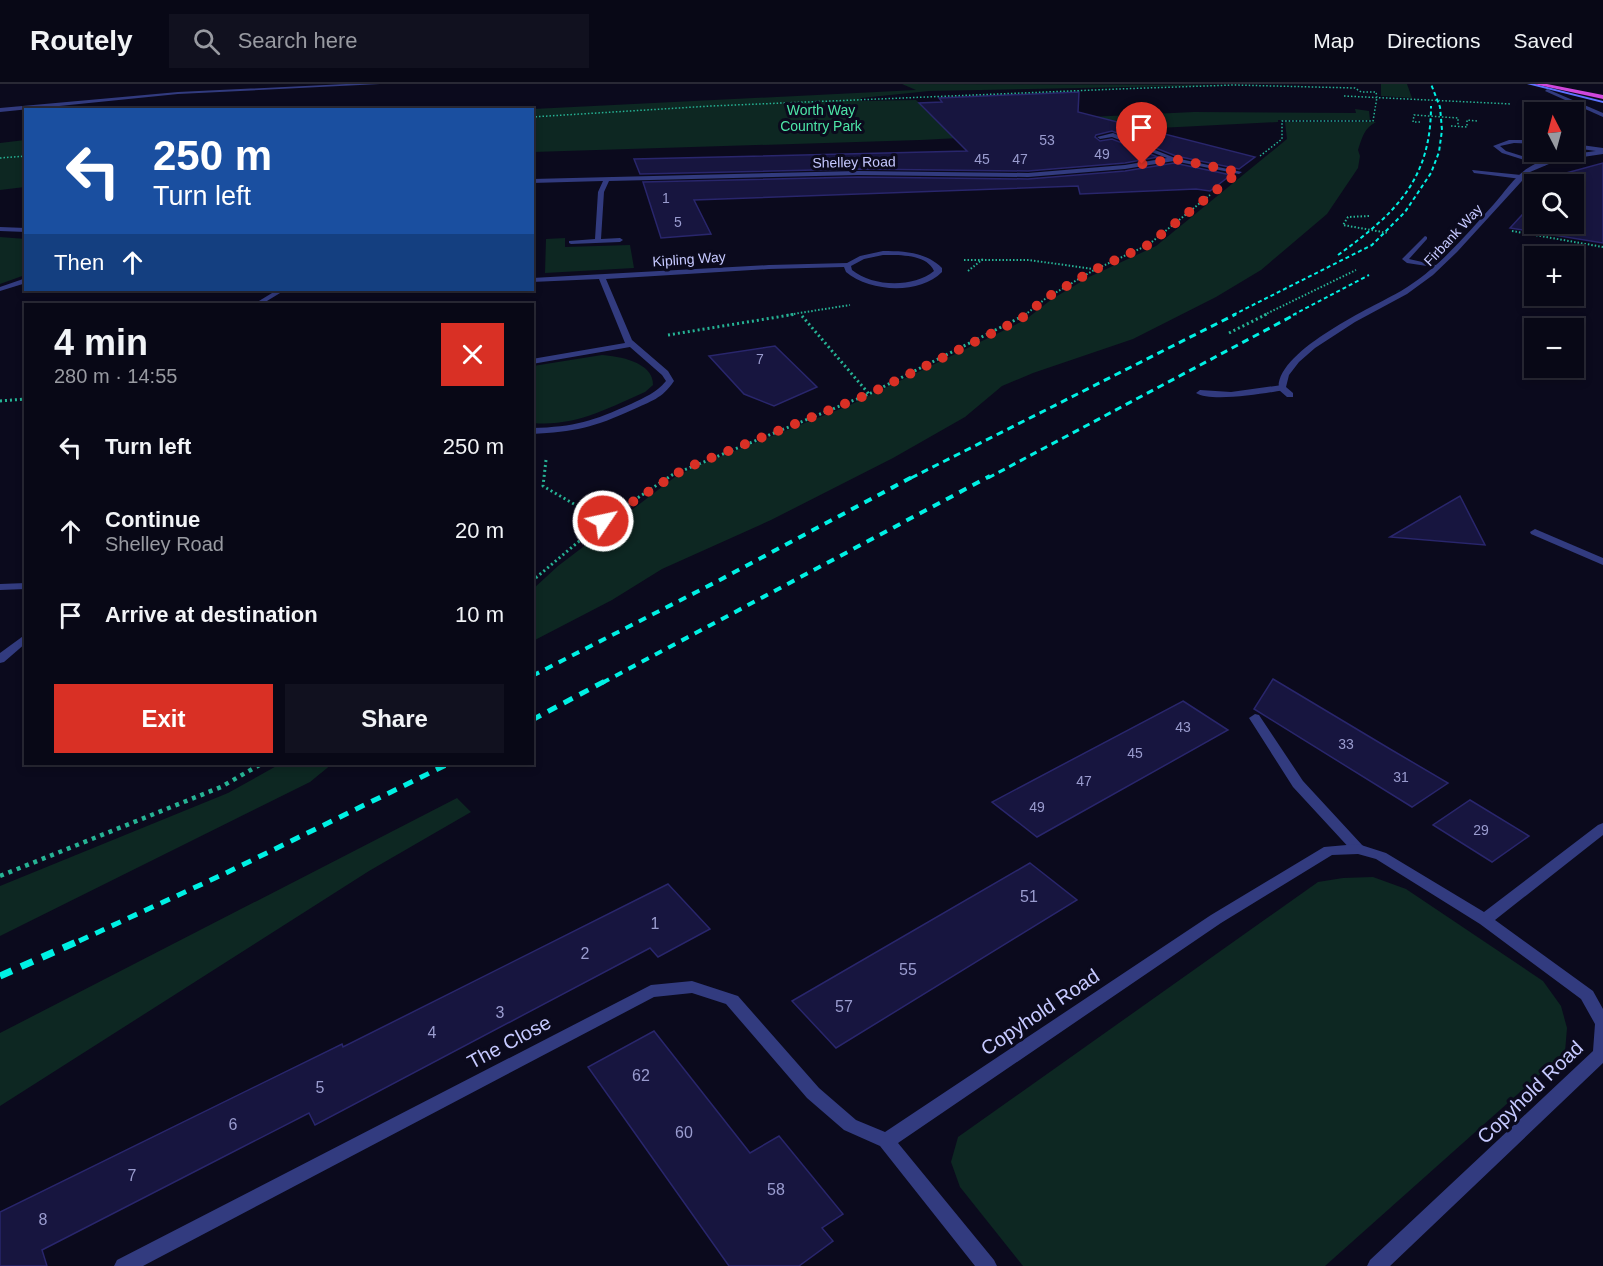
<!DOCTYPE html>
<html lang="en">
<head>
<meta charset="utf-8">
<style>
	body { margin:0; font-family:Helvetica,sans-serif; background:#11111f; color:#f1f3f6; height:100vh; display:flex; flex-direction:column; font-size:22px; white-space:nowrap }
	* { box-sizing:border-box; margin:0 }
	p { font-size:20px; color:#989aa1 }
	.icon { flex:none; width:33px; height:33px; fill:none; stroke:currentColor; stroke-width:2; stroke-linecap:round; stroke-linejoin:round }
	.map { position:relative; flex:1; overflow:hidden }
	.side { position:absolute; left:24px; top:219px; width:510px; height:462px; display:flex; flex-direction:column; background:#080816; border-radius:0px; box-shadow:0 3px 9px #0003,0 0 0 2px #292935 }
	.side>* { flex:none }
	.hud { position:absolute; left:24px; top:24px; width:510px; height:183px; border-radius:0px; box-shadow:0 3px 9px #0003,0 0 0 2px #292935; background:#1a4fa0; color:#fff; overflow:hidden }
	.needle { width:39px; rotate:354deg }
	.tools { position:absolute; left:1524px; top:18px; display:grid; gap:12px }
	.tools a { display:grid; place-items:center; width:60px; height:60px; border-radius:0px; background:#080816; box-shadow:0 3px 9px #0003,0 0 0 2px #292935; font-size:30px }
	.pin { position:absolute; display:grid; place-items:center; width:51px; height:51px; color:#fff; margin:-62px -26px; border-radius:50% 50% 50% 0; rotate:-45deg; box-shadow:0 0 6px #0007 }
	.pin .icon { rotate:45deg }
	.me { position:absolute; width:66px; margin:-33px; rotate:56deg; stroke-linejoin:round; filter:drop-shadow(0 0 4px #0008) }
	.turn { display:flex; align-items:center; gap:21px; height:126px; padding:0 30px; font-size:27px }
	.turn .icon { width:78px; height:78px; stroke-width:2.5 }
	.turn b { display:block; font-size:42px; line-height:51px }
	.then { display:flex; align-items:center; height:57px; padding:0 30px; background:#0003; gap:12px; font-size:22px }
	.round { display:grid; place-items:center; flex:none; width:63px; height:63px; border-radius:0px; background:#11111f }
	.headline { display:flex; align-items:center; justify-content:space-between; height:102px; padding:0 30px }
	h1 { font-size:36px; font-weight:700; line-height:45px }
	.primary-button { display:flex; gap:12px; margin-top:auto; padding:12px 30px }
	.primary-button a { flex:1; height:69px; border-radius:0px; background:#d93025; color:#fff; font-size:24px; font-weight:700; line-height:69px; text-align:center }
	.primary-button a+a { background:#11111f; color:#f1f3f6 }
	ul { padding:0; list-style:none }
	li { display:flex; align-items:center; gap:18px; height:84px; padding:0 30px }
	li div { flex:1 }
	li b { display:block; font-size:22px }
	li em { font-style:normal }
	header { display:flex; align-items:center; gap:36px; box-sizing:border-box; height:84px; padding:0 30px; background:#080816; border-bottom:2px solid #292935 }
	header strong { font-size:28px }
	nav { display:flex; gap:33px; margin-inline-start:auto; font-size:21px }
	.search { width:420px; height:54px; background:#11111f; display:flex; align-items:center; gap:15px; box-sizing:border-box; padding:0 21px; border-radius:0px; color:#989aa1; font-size:22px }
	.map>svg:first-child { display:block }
</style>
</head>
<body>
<header>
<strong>Routely</strong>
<div class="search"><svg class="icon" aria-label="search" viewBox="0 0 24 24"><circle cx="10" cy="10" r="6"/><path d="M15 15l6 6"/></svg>Search here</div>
<nav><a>Map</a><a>Directions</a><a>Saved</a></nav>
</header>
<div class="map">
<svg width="1603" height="1182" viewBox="0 0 1603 1182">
	<rect width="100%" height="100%" fill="#0b0a1d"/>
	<!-- green -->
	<g fill="#0d2722">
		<polygon points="902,0 1235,1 929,7 861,14 860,17 916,16 941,40 1194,28 1356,29 1355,25 1369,27 1370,36 1278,36 1278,38 920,56 533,68 532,26 513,26 916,6"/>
		<polygon points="1381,0 1407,0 1412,14 1381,12"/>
		<path d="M 1285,38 L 1376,38 C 1364,44 1362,54 1358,66 L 1360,72 L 1358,84 L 1327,130 L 1261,186 L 1216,213 L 1133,255 L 1033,289 L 1002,302 L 965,333 L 893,374 L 771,436 L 662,485 L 612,516 L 533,557 L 533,505 L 558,482 L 675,393 L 697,382 L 850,321 L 1025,236 L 1052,215 L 1089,193 L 1156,162 L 1287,55 Z"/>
		<polygon points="25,56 25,103 0,106 0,59"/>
		<polygon points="0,153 26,155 25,191 0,200"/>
		<polygon points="565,154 565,163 630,161 634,184 545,189 546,155"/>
		<path d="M 602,271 C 618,272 654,278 653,301 L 645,308 C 609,324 574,343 533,339 L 533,282 Z"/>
		<polygon points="280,680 332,680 310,698 0,852 0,802 228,709"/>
		<polygon points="457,714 471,728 369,787 0,1022 0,949"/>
		<polygon points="1373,793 1406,805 1543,897 1561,922 1567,944 1565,968 1325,1182 1023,1182 960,1103 951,1078 958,1053 1318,798 1343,794"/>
	</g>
	<!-- building -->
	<g fill="#17153f" stroke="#29266c" stroke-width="1.5">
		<polygon points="1079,8 1078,28 1255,73 1239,85 1176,72 1112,47 1096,51 1095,53 1100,57 1112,55 1158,73 1125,79 1028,87 858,85 640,90 634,75 967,67 919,19 942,18 939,14"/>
		<polygon points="1174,79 1231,91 1210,107 1196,105 1080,110 1078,102 694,116 711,150 661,154 643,98 858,93 1028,95 1125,87"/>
		<polygon points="1603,79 1603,159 1510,144 1534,118 1534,140 1574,140 1574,100 1551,100 1559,91"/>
		<polygon points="775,262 817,303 774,322 744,310 709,272"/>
		<polygon points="1460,412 1485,461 1390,453"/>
		<polygon points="1273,595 1390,665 1448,699 1412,723 1254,625"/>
		<polygon points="1183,617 1228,646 1037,753 992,718"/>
		<polygon points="1470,716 1529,752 1492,778 1433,741"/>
		<polygon points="1030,779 1077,816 836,964 792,917"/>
		<polygon points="668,800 710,845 658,873 650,864 315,1041 309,1029 42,1166 47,1182 0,1182 0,1128 342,960 343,963"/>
		<polygon points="654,947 750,1069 779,1052 843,1130 822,1144 833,1157 799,1182 729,1182 588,983"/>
	</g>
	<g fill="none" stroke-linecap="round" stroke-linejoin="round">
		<!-- path-far3 -->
		<g stroke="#26b395" stroke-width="1.5" stroke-dasharray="1.5 2" stroke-linecap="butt">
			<polyline points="1344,12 1511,20"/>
			<polyline points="532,33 711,22 1118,5 1234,1 1355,4 1361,8 1376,8 1377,13"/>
			<polyline points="1420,38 1413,38 1414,31 1458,34 1458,42"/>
			<polyline points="1451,42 1467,43 1467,36 1477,37"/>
			<polyline points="1260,72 1282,55 1282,37 1373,37 1377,13"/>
			<polyline points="0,74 26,72"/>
		</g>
		<!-- path-far2 -->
		<g stroke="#26b395" stroke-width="2" stroke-dasharray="1.5 2" stroke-linecap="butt">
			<polyline points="1369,132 1348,133 1343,141 1388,149"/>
			<polyline points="1512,147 1603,163"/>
			<polyline points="964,176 1029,176 1093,185"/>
			<polyline points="968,187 983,175"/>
			<polyline points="787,231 850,221"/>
			<polyline points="1025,231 1045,215 1094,186 1148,161 1210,111"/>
			<polyline points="1264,231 1356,186"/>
		</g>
		<!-- path-far1 -->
		<g stroke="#26b395" stroke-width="3" stroke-dasharray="2 3" stroke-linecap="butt">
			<polyline points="802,232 869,310"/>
			<polyline points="1229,249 1267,230"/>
			<polyline points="668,251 796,230"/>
			<polyline points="0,317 26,315"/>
			<polyline points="546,376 543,402 603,437"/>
			<polyline points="532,497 603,437 672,391 869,310 1027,230"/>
		</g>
		<!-- path -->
		<polyline stroke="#26b395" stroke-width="4.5" stroke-dasharray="4 5" stroke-linecap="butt" points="0,792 221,703 261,680"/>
		<!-- service -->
		<g fill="#323b7f" fill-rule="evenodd">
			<polygon points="1547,5 1603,29 1603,33 1545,7"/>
			<polygon points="1509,56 1534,56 1534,60 1514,59 1500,62 1506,67 1547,80 1544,82 1502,69 1493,62"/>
			<polygon points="1574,60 1603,64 1603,68 1574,64"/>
			<polygon points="1472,86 1521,91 1524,93 1521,95 1474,89"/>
			<polygon points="1425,152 1427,153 1427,155 1409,175 1440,182 1440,184 1407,179 1402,175"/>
			<path d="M 1282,301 L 1285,302 L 1285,306 C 1266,309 1211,319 1196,309 L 1200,306 L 1231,308 Z"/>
			<polygon points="1535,445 1603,474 1603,481 1531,450 1530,448"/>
			<polygon points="1255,630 1259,631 1303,697 1363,762 1365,765 1363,768 1353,768 1293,703 1249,634"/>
		</g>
		<!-- minor -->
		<g fill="#323b7f" fill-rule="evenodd">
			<polygon points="346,0 380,0 178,10 0,28 0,24 178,8"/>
			<polygon points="1113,49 1175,74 1242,88 1239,90 1174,77 1125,85 1028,93 858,91 609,97 604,108 601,155 620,154 623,156 620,158 571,160 569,159 569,157 595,155 598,108 603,97 532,99 532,95 858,87 1028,89 1125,81 1167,74 1112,53 1100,55 1097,53"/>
			<path d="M 1603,66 L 1603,70 L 1556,77 L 1530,88 L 1457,168 L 1433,191 L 1407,210 L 1355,238 L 1315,264 L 1299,278 L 1289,291 L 1286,303 L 1293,309 L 1293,313 L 1287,313 L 1279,306 C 1273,268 1373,223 1401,207 C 1438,185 1466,151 1494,120 C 1505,108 1514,93 1528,84 C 1550,70 1578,70 1603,66 Z"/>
			<polygon points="0,143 26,144 26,148 0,147"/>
			<path d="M 883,167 C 904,167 926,168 942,184 L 942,188 C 919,211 870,208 846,188 L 844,183 L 769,185 L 606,195 L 632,256 L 668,287 L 674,297 C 662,315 651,317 632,326 C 595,343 574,348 532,350 L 532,344 C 575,343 593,337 631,320 C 645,313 656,309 666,297 L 662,291 L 630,263 L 532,280 L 532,275 L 625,259 L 599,195 L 532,198 L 532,194 L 769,181 L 847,179 L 860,172 ZM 883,171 C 899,171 927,170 934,187 C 913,204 873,203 852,186 L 851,182 L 864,175 Z"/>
			<polygon points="26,194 26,199 0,207 0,203"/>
			<polygon points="277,206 285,206 262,220 254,220"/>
			<polygon points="26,499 26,505 0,506 0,500"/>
			<polygon points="26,550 26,559 4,578 0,579 0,569"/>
			<polygon points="1603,739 1603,751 1495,836 1593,907 1603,925 1603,979 1390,1182 1367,1182 1370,1176 1593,967 1595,940 1581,915 1480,840 1376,775 1358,770 1332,771 1221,839 898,1059 994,1176 997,1182 975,1182 880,1062 844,1046 807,1014 726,920 692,909 654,913 143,1182 114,1182 117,1176 651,901 692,897 738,912 819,1004 856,1036 885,1048 1211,831 1324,763 1358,760 1386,769 1484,828 1598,741"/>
		</g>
		<!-- secondary -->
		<polygon fill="#5d72ff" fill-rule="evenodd" points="1527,0 1535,0 1603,17 1603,19"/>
		<!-- trunk -->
		<polygon fill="#d047dc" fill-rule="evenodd" points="1534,0 1547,0 1603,11 1603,15"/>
		<!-- rail-far4 -->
		<g stroke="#00f1e4" stroke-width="2" stroke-dasharray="4 3" stroke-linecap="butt">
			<path d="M 1338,171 C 1395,130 1431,96 1431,22"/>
			<polyline points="1233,231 1372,161 1405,128 1431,89 1439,68 1442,46 1440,23 1431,0"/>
			<polyline points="1293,231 1369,191"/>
		</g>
		<!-- rail-far3 -->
		<g stroke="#00f1e4" stroke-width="3" stroke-dasharray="7 5" stroke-linecap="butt">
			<polyline points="911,394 1236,230"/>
			<polyline points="988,394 1296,230"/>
		</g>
		<!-- rail-far2 -->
		<g stroke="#00f1e4" stroke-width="4" stroke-dasharray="8 7" stroke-linecap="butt">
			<polyline points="532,592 716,498 914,392"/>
			<polyline points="602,599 990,392"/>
		</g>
		<!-- rail-far1 -->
		<g stroke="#00f1e4" stroke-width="5" stroke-dasharray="10 8" stroke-linecap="butt">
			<polyline points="532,636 605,597"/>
			<polyline points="79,857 226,789 448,680"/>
		</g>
		<!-- rail -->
		<polyline stroke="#00f1e4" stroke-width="7" stroke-dasharray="13 10" stroke-linecap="butt" points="0,892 83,855"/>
	</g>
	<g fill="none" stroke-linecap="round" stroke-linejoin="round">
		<!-- route -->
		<polyline stroke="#d93025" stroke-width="10" stroke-dasharray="0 18" points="603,437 684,385 869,310 1021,235 1046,214 1094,186 1148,161 1239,88 1174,75 1142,80"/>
	</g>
	<g text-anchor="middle" stroke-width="6" stroke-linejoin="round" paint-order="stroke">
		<!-- far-park labels -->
		<g font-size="14" fill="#4de5a7" stroke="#0b0a1d">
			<text x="821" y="31">Worth Way<tspan x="821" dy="16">Country Park</tspan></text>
		</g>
		<!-- number labels -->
		<g font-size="14" fill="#9a9ccf">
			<text x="1047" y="61">53</text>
			<text x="1102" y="75">49</text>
			<text x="982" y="80">45</text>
			<text x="1020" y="80">47</text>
			<text x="666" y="119">1</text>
			<text x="678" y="143">5</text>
			<text x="760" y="280">7</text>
			<text x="1183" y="648">43</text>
			<text x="1346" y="665">33</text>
			<text x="1135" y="674">45</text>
			<text x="1401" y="698">31</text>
			<text x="1084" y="702">47</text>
			<text x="1037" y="728">49</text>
			<text x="1481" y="751">29</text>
		</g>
		<!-- far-street labels -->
		<g font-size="14" fill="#c6c9ff" stroke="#0b0a1d">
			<text transform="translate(854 78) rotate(-1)" y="5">Shelley Road</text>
			<text transform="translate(1453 151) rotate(-47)" y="5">Firbank Way</text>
			<text transform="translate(689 175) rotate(-4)" y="5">Kipling Way</text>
		</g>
		<!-- near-number labels -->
		<g font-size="16" fill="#9a9ccf">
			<text x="1029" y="818">51</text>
			<text x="655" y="845">1</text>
			<text x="585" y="875">2</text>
			<text x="908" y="891">55</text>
			<text x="844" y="928">57</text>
			<text x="500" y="934">3</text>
			<text x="432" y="954">4</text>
			<text x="641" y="997">62</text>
			<text x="320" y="1009">5</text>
			<text x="233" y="1046">6</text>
			<text x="684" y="1054">60</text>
			<text x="132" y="1097">7</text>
			<text x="776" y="1111">58</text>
			<text x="43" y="1141">8</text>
		</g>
		<!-- near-street labels -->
		<g font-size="20" fill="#c6c9ff" stroke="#0b0a1d">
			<text transform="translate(1040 928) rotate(-34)" y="7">Copyhold Road</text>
			<text transform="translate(509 958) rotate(-28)" y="7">The Close</text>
			<text transform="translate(1530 1008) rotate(-44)" y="7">Copyhold Road</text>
		</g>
	</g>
</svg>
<div class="tools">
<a><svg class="needle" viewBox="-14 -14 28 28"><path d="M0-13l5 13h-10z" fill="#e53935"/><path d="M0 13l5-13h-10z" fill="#989aa1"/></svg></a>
<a><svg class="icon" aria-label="search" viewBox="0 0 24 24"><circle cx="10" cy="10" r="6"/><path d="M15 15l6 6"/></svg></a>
<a>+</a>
<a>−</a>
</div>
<div class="pin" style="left:1142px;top:80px;background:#d93025"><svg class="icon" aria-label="arrive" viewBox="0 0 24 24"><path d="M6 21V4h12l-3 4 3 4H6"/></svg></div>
<svg class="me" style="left:603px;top:437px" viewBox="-20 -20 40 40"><circle r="17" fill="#d93025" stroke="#fff" stroke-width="3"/><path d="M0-11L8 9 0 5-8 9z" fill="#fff"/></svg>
<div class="hud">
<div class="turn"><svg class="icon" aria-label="left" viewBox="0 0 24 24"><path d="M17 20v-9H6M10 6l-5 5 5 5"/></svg><div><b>250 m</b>Turn left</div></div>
<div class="then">Then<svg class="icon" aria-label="ahead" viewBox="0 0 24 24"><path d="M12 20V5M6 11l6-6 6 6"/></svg></div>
</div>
<section class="side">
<div class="headline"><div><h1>4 min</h1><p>280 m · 14:55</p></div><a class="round" style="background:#d93025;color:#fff"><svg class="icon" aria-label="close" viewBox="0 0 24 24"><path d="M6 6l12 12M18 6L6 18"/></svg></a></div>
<ul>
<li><svg class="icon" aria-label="left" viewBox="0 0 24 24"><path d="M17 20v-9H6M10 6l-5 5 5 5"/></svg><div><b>Turn left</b></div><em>250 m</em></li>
<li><svg class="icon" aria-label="ahead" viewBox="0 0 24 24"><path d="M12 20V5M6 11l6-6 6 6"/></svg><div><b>Continue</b><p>Shelley Road</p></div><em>20 m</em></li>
<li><svg class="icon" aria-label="arrive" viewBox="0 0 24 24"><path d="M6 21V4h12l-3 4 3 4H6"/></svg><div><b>Arrive at destination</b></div><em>10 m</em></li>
</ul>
<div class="primary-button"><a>Exit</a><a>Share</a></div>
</section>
</div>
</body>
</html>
